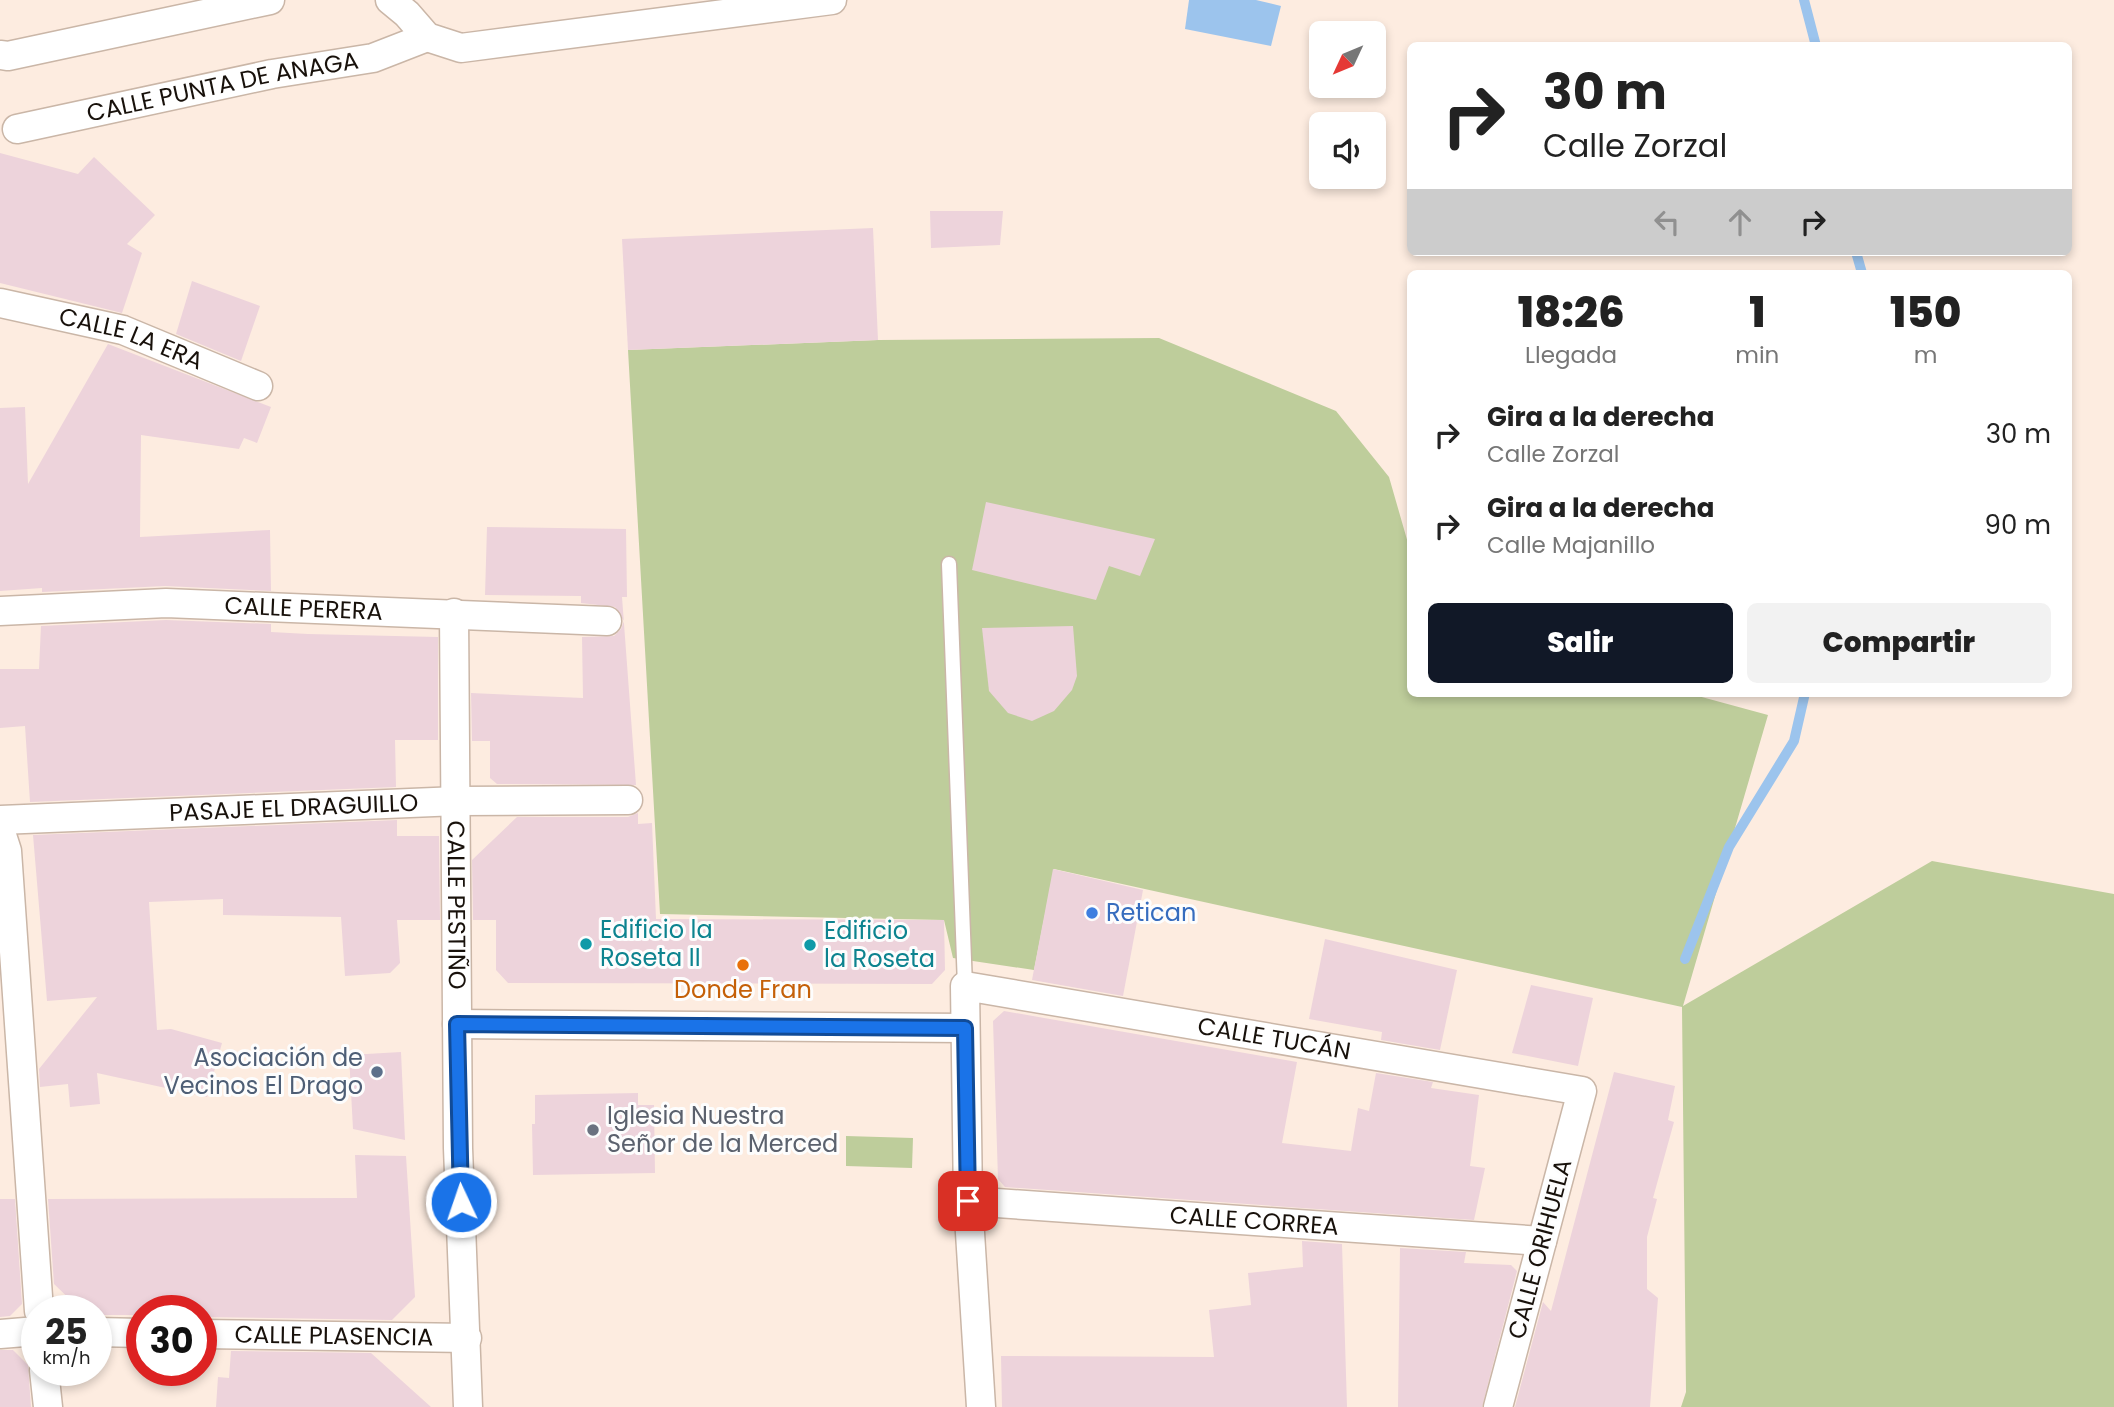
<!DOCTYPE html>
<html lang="es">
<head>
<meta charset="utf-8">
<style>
	body { margin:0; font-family:Poppins,sans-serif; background:#f2f2f2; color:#222; height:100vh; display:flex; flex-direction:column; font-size:26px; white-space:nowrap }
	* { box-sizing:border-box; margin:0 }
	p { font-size:23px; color:#767676 }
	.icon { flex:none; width:38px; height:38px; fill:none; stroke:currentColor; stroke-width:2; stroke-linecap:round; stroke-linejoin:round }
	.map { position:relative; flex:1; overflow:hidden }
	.details { position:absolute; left:1407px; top:270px; width:665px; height:427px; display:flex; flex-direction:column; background:#fff; border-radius:10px; box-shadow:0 4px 10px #0003 }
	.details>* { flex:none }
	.guide { position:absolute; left:1407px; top:42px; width:665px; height:214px; border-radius:10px; box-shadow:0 4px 10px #0003; background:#fff; color:#222; overflow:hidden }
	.needle { width:46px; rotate:226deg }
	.controls { position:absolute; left:1309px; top:21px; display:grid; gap:14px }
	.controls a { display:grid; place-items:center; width:77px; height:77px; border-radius:10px; background:#fff; box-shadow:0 4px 10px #0003; font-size:35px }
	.speed { position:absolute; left:21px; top:1295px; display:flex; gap:14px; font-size:35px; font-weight:700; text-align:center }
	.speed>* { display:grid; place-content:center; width:91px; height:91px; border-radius:50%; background:#fff; box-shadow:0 4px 10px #0003; line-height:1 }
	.speed small { font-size:18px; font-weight:400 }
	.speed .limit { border:10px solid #d22; background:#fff; color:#111 }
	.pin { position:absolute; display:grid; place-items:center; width:60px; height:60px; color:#fff; margin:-30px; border-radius:14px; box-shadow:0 4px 10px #0006 }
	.me { position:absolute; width:77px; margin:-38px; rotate:357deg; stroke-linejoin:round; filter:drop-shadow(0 0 5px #0008) }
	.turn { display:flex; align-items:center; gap:24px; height:147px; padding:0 21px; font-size:32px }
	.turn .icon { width:91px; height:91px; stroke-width:2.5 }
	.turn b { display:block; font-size:49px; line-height:60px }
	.lanes { display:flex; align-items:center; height:66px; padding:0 21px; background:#0003; justify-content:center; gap:35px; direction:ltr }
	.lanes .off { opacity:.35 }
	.eta { display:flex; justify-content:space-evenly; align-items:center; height:119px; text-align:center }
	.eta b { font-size:42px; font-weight:800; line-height:49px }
	.cta { display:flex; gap:14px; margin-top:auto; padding:14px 21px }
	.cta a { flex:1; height:80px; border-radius:10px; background:#111827; color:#fff; font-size:28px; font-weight:800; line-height:80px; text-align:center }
	.cta a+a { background:#f2f2f2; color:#222 }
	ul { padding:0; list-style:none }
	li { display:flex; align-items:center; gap:21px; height:91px; padding:0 21px }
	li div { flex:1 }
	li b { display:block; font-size:26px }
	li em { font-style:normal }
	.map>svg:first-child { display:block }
</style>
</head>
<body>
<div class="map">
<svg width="2114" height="1407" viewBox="0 0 2114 1407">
	<rect width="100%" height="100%" fill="#fdece0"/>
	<!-- green -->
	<g fill="#becd9b">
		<polygon points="1159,338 1336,411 1389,477 1410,550 1410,693 1687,693 1768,715 1683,1006 1932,861 2114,894 2114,1407 1681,1407 1686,1392 1682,1007 1054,869 1034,970 953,958 944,920 660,914 628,350 878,340"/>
		<polygon points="846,1136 913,1138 912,1168 846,1166"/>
	</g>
	<!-- water -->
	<polygon fill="#9cc4ed" points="1189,0 1256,0 1281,6 1271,46 1185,29"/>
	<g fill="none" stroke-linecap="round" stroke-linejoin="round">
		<!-- stream -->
		<g stroke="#9cc4ed" stroke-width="10">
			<polyline points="1804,0 1816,46"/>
			<polyline points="1856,252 1862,273"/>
			<polyline points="1685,959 1729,847 1794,741 1805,693"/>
		</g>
	</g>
	<!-- building -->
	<g fill="#edd3db">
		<polygon points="0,153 78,174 94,157 155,215 127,244 142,253 122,313 0,283"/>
		<polygon points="930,211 1003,211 1000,245 931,248"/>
		<polygon points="873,228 878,340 628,350 622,239"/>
		<polygon points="192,281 260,306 241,361 176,334"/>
		<polygon points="108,344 271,407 257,443 244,438 239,449 141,435 140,537 270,530 271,591 165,586 42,592 42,588 0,591 0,408 25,407 28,484"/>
		<polygon points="986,502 1155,539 1140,576 1109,566 1096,600 972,570"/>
		<polygon points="487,527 626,529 627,597 622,597 636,785 497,784 490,778 490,741 472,741 471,693 583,698 582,637 614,636 621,629 624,621 615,607 581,603 581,596 485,595"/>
		<polygon points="166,620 271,624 271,632 308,634 438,637 438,740 395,740 396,787 30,802 25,726 0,728 0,669 39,669 41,626"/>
		<polygon points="1073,626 1077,676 1072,690 1054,711 1032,721 1008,713 989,691 982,628"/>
		<polygon points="638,813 638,824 652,823 656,919 944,920 945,970 932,984 508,983 496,970 496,920 473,920 472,860 517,817 628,817"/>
		<polygon points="397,820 397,836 439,836 440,920 397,920 400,963 390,973 345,976 341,917 223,915 223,899 149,902 157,1030 171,1029 222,1043 207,1097 97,1073 100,1104 70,1107 68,1084 40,1087 39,1069 97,997 47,1001 33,835"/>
		<polygon points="1053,869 1143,890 1123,996 1032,980"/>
		<polygon points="1325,939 1457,970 1440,1050 1381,1040 1382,1032 1309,1019"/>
		<polygon points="1531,985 1593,998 1578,1066 1512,1053"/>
		<polygon points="1004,1011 1297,1062 1282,1143 1351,1151 1358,1108 1369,1111 1376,1073 1433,1082 1431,1088 1479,1095 1470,1166 1485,1168 1474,1220 1005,1187 998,1179 993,1021"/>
		<polygon points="401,1052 405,1140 353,1129 349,1055"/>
		<polygon points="1614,1072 1675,1086 1668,1120 1674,1122 1653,1198 1657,1199 1647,1237 1647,1289 1658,1298 1650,1407 1515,1407 1543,1302 1551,1311"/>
		<polygon points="638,1093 638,1105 654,1105 655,1173 533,1175 532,1124 535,1124 535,1095"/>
		<polygon points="355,1155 406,1156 415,1297 392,1320 201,1317 201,1311 142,1311 142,1315 96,1315 96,1311 82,1311 54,1284 48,1199 357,1198"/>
		<polygon points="0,1199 15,1199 22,1304 10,1316 0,1317"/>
		<polygon points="1302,1241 1342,1244 1347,1407 1002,1407 1001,1356 1214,1357 1209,1310 1251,1305 1248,1273 1303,1267"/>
		<polygon points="1400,1248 1466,1252 1464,1263 1511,1265 1517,1271 1482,1407 1398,1407"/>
		<polygon points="0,1350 13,1350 28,1365 31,1407 0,1407"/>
		<polygon points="231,1351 371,1353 431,1407 216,1407 218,1377 229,1378"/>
	</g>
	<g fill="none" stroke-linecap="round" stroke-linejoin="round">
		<!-- lane casing -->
		<g stroke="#cab6a7" stroke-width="17">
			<polyline id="lane" points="949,564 965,986"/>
		</g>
		<!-- street casing -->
		<g stroke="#cab6a7" stroke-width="31">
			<g id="street">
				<polyline points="390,0 407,14 427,37 461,48 832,0"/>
				<polyline points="0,55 8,56 270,0"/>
				<path id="s1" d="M 17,129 L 272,74 L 373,58 L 427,37"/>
				<path id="s2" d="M 0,303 L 123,330 L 258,386"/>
				<path id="s3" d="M 0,611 L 166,603 L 607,621"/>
				<path id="s4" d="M 454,613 L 458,1148 L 468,1407"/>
				<path id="s5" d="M 0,820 L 458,801 L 628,800"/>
				<polyline points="0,829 7,851 39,1311"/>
				<polyline points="457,1024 965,1028"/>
				<path id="s6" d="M 968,1201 L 1542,1241"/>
				<polyline points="96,1332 142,1333"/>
				<polyline points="0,1334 37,1331"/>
				<path id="s7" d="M 201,1334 L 467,1338"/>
				<polyline points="44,1370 48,1407"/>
				<path id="s8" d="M 981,1407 L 968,1201 L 965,986 L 1582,1091 L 1498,1407"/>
			</g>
		</g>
		<!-- lane -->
		<use href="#lane" stroke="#fff" stroke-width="14"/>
		<!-- street -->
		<use href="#street" stroke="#fff" stroke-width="28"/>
	</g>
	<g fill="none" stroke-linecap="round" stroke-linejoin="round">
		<!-- route casing -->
		<g stroke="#114b97" stroke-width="18">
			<polyline id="route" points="461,1202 457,1024 965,1028 968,1201"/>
		</g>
		<!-- route -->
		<use href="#route" stroke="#1a73e8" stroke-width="12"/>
	</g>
	<!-- markers -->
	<circle fill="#3f7fe0" stroke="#fdfdfd" stroke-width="2.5" cx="1092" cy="913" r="7"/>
	<g fill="#0f9aa8" stroke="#fdfdfd" stroke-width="2.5">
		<circle cx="586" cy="944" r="7"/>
		<circle cx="810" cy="945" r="7"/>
	</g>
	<circle fill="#e8710a" stroke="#fdfdfd" stroke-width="2.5" cx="743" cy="965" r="7"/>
	<circle fill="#5c6f8a" stroke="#fdfdfd" stroke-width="2.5" cx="377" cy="1072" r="7"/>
	<circle fill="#6b7280" stroke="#fdfdfd" stroke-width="2.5" cx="593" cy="1130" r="7"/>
	<g text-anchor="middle" stroke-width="6" stroke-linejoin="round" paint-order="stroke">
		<!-- street labels -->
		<g font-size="24" fill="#18110b" stroke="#fdfdfd">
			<text dy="8" stroke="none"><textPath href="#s1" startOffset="210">CALLE PUNTA DE ANAGA</textPath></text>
			<text dy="8" stroke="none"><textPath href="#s2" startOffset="136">CALLE LA ERA</textPath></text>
			<text dy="8" stroke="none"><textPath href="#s3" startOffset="304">CALLE PERERA</textPath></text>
			<text dy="8" stroke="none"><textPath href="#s5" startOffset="294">PASAJE EL DRAGUILLO</textPath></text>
			<text dy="8" stroke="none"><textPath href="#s4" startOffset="292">CALLE PESTIÑO</textPath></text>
			<text dy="8" stroke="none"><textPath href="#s8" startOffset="735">CALLE TUCÁN</textPath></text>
			<text dy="8" stroke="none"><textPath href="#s6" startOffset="287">CALLE CORREA</textPath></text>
			<text transform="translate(1540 1249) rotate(-75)" y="8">CALLE ORIHUELA</text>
			<text dy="8" stroke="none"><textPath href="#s7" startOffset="133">CALLE PLASENCIA</textPath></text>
		</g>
		<!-- shop labels -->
		<g font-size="24" fill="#366cbe" stroke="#fdfdfd" text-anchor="start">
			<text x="1106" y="921">Retican</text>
		</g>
		<!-- culture labels -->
		<g font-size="24" fill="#0d838f" stroke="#fdfdfd" text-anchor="start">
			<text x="600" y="938">Edificio la<tspan x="600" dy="28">Roseta II</tspan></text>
			<text x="824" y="939">Edificio<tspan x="824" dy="28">la Roseta</tspan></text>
		</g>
		<!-- food labels -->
		<g font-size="24" fill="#c56008" stroke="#fdfdfd">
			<text x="743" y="998">Donde Fran</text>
		</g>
		<!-- service labels -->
		<g font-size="24" fill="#4e5e75" stroke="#fdfdfd" text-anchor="end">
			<text x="363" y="1066">Asociación de<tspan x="363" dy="28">Vecinos El Drago</tspan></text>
		</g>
		<!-- worship labels -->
		<g font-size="24" fill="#5b616d" stroke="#fdfdfd" text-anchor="start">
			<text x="607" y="1124">Iglesia Nuestra<tspan x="607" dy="28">Señor de la Merced</tspan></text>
		</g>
	</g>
</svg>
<div class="controls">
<a><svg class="needle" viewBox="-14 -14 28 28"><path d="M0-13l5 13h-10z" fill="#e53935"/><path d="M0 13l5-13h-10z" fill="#767676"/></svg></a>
<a><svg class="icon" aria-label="sound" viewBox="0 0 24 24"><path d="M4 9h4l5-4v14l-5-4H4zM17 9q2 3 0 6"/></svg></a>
</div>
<div class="speed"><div>25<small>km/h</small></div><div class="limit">30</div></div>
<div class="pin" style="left:968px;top:1201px;background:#d93025"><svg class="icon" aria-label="arrive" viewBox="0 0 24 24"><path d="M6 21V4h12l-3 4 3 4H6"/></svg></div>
<svg class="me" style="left:461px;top:1202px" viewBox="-20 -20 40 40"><circle r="17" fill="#1a73e8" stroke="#fff" stroke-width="3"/><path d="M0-11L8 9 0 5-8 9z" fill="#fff"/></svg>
<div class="guide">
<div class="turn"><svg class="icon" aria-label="right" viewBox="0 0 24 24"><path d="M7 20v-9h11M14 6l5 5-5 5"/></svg><div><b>30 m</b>Calle Zorzal</div></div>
<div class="lanes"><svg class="icon off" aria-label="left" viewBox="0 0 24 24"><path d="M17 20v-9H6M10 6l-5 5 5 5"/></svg><svg class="icon off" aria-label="ahead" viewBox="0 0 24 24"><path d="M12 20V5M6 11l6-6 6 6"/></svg><svg class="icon" aria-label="right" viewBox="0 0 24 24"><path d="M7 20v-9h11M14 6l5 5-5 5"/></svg></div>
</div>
<section class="details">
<div class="eta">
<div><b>18:26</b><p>Llegada</p></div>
<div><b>1</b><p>min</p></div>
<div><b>150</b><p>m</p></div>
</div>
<ul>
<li><svg class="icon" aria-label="right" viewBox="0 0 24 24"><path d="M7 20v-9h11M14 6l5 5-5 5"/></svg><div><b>Gira a la derecha</b><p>Calle Zorzal</p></div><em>30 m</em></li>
<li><svg class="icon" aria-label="right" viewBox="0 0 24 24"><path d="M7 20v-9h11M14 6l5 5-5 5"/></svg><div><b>Gira a la derecha</b><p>Calle Majanillo</p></div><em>90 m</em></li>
</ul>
<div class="cta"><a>Salir</a><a>Compartir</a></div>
</section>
</div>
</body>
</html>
